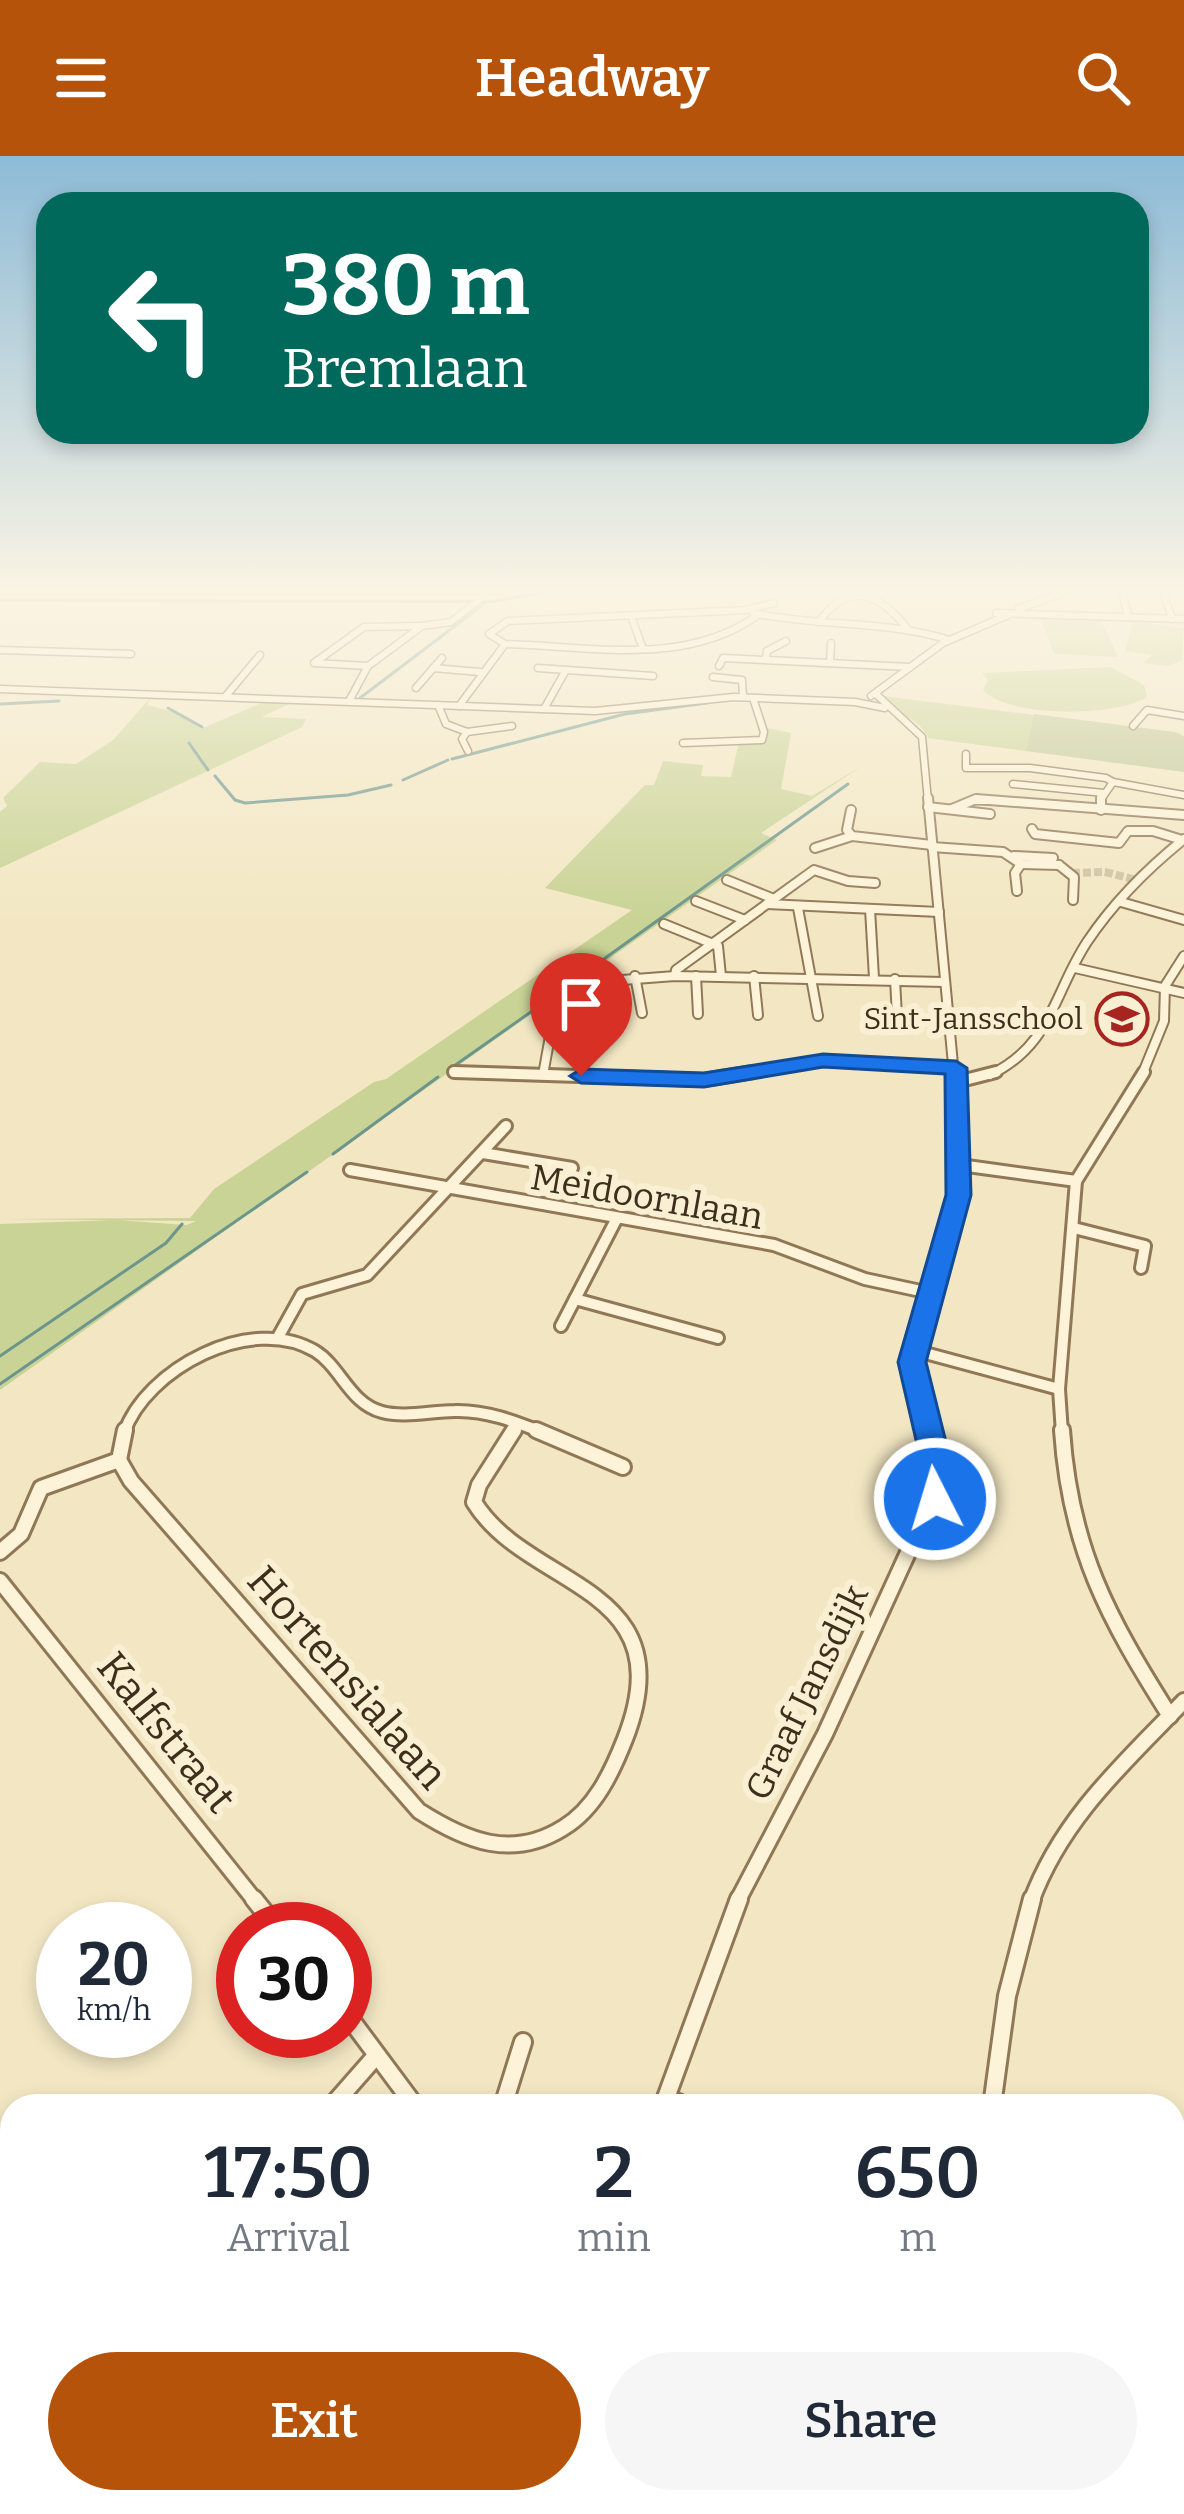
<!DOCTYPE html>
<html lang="en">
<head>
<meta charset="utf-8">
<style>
	body { margin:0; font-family:Bitter,serif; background:#f6f6f7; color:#1f2937; height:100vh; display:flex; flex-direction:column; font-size:45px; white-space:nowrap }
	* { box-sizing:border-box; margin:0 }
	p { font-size:39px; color:#747a83 }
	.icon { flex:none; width:66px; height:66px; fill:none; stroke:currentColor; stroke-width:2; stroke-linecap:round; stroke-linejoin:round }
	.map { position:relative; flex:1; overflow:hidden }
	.details { position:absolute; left:0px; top:1938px; width:1185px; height:420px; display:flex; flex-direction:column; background:#fff; border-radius:36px 36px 0 0; box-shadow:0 6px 18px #0003 }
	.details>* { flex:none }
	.guide { position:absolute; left:36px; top:36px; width:1113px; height:252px; border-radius:36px; box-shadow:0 6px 18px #0003; background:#00695c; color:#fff; overflow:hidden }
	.speed { position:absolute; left:36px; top:1746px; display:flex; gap:24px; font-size:60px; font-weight:700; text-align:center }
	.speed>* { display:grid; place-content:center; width:156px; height:156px; border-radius:50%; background:#fff; box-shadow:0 6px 18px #0003; line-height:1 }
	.speed small { font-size:30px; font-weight:400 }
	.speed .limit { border:18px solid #d22; background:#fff; color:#111 }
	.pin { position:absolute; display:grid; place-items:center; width:102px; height:102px; color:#fff; margin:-123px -51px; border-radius:50% 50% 50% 0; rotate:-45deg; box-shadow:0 0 12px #0007 }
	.pin .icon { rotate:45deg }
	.me { position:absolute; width:132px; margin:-66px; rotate:355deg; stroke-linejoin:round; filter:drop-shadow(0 0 9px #0008) }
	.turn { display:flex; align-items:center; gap:42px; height:252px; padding:0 48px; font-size:54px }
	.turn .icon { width:156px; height:156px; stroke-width:2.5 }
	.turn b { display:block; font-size:84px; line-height:102px }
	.eta { display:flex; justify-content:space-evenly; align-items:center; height:204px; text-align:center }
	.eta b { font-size:72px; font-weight:600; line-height:84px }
	.button { display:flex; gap:24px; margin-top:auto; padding:24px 48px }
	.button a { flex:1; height:138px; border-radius:72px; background:#b45309; color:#fff; font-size:48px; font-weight:600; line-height:138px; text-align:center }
	.button a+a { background:#f6f6f7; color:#1f2937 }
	header { display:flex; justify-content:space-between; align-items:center; height:156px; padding:0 48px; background:#b45309; color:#fff; font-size:54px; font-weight:600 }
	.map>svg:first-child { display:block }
</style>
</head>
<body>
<header><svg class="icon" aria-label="menu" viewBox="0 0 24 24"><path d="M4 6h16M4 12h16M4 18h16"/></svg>Headway<svg class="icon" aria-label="search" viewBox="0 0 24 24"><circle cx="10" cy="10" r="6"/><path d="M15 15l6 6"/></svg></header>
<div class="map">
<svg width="1184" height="2358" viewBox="0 0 1184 2358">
	<rect width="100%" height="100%" fill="#f3e7c3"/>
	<!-- green -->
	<g fill="#c9d395">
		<polygon points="1040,462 1101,464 1118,501 1054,498"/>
		<polygon points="1133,465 1184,472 1182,504 1169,510 1143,507 1153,499 1125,495"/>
		<path d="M 1111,511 L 1144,529 L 1147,541 C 1118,561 1008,562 983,534 L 988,524 L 982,517 Z"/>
		<path d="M 883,540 L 1034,559 L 1026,595 L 928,582 C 919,560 894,560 883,540 Z"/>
		<polygon points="151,541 147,549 182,558 201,573 266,545 293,546 262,561 306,563 302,571 0,712 0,656 7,650 3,642 40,606 76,608 113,584"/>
		<polygon points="767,572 791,577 781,633 812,640 862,610 761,677 777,684 0,1234 0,1068 116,1064 187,1069 196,1065 0,1063 190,1062 214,1033 374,926 386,923 632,754 545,732 645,629 654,629 663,605 703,609 701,620 731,621 739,586 766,584"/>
	</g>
	<!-- cemetery -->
	<polygon fill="#bfc795" points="1034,558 1175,576 1184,580 1184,616 1026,595"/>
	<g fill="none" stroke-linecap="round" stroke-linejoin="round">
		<!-- stream-far1 -->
		<g stroke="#6b958d" stroke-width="3">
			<polyline points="360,542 488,445"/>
			<polyline points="0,548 59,545"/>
			<polyline points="168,552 202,571"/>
			<polyline points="189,587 208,614"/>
			<polyline points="452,603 625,558 707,547"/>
			<polyline points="215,620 235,644 245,647 348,639 391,629"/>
			<polyline points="403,624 448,604"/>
			<polyline points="576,823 848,628"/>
			<polyline points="454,910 545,846"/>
			<polyline points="333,998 438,921"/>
			<polyline points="0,1200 166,1087 182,1068"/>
			<polyline points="0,1228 307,1016"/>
		</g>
		<!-- stream -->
		<polyline stroke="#6b958d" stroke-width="4.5" points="0,2161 12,2149"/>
		<!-- minor-tunnel -->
		<polyline stroke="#cfc2a2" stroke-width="8" stroke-dasharray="8 3" stroke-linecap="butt" points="1072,717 1105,716 1140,725"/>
		<!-- minor-far4 casing -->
		<g stroke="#907857" stroke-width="9">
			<g id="minor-far4">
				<polyline points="1122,434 1128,461"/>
				<polyline points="1163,434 1172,463"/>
				<polyline points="1018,453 1071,434"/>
				<path d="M 753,457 C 817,471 887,464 949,484"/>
				<polyline points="996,457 1184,463"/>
				<polyline points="631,460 643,493"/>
				<path d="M 755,461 C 683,511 587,490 505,488 L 489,478 L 508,465 L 746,454 L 774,447"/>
				<path d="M 819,466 C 850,423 881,438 909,475"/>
				<polyline points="0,494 131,498"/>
				<polyline points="766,502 767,495 786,485"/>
				<polyline points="830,506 831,487"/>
				<polyline points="368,510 314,507 364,471 422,470"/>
				<polyline points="719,510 723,502 910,511"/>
				<polyline points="433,512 480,516"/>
				<polyline points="538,512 653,520"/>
				<polyline points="713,521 742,524 743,541"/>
				<polyline points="416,532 442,502"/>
				<polyline points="0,533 595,555 734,541 855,546 885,552"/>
				<polyline points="876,538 922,581 928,645"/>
				<polyline points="871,540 943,487 1008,459"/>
				<polyline points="225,541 260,499"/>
				<polyline points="349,545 368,510 422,470 451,466 483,441"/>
				<polyline points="438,549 446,568 467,576 512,570"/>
				<polyline points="459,550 505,488"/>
				<polyline points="544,553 566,514"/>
				<polyline points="1133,570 1147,554 1184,560"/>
				<polyline points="467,576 462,583 468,595"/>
				<polyline points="683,587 762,584 764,576 753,542"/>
				<polyline points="966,598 966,612 1030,612 1106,622 1113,626 1100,645"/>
				<polyline points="1113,626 1184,639"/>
				<polyline points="1013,628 1104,637"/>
				<polyline points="972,645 999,645"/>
			</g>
		</g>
		<!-- minor-far3 casing -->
		<g stroke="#907857" stroke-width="12">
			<g id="minor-far3">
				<polyline points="928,642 954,919"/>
				<polyline points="1101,642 1101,654"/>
				<polyline points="928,651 990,658"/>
				<polyline points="952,653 976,643 1184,659"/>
				<polyline points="851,654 847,674 852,680 932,689"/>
				<polyline points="1032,673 1035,678 1119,687 1128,675 1153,675 1182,684"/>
				<polyline points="932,691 1003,696 1021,708 1059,709"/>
				<polyline points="815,692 852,680"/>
				<polyline points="1014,700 1053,702"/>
				<polyline points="1059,709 1074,721 1073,744"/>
				<polyline points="727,724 774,743"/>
				<polyline points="1017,735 1015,717 1021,708"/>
				<polyline points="696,745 745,764"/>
				<polyline points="1121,746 1184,764"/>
				<polyline points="767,748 939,756"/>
				<polyline points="798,752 818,860"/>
				<polyline points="870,753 874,822"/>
				<polyline points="664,768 718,790 721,820"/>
				<polyline points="1075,812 1184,837"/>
				<polyline points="635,820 642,857"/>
				<polyline points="675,820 676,814 814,714 848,725 875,727"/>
				<polyline points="696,820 698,858"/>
				<polyline points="754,820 758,859"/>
				<polyline points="895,823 897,861"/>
				<polyline points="454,916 538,919"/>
				<polyline points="543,919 554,858 574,839 609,825 675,820 944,826"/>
				<polyline points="736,919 823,904 955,912"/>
				<path d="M 990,919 C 1052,889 1053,838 1087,786 C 1113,747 1148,712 1184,683"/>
				<polyline points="1142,919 1164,865 1165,830 1184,800"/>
			</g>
		</g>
		<!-- minor-far2 casing -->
		<g stroke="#907857" stroke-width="16">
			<g id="minor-far2">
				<polyline points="454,916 704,924 753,916"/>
				<polyline points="957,926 996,916"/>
				<polyline points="483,997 572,1012"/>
				<polyline points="960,1009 1076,1025"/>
				<polyline points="350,1014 774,1089 865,1123 930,1137"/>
				<polyline points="1074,1072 1145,1090 1141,1112"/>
				<polyline points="575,1143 718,1182"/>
				<polyline points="561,1170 617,1062"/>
				<polyline points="277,1183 302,1138 367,1119 506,970"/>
				<polyline points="914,1194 1059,1233"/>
				<path d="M 124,1277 C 146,1213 251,1157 315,1195 C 341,1211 349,1247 382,1256 C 405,1262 431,1255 455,1255 C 486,1254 516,1266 544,1277"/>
				<polyline points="512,1277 517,1270"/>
				<polyline points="927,1277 912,1206 957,1051 959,969 954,916"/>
				<polyline points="1062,1277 1059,1233 1076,1025 1144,916"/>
			</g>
		</g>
		<!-- minor-far1 casing -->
		<g stroke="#907857" stroke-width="20">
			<g id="minor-far1">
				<polyline points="536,1274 623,1311"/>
				<path d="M 1062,1274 C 1070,1393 1108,1462 1170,1560"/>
				<path d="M 119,1304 L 131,1325 L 419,1655 C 466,1685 512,1704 563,1672 C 595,1653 612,1616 625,1583 C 686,1427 528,1434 474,1346 L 479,1329 L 514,1274"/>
				<polyline points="0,1396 21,1378 41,1332 119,1304 125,1274"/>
				<polyline points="0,1425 256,1746"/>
				<polyline points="737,1746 825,1578 938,1331 926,1274"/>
				<path d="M 1031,1746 C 1061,1663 1124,1607 1184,1545"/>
			</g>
		</g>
		<!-- minor casing -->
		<g stroke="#907857" stroke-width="22">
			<g id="minor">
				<polyline points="254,1743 278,1773"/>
				<polyline points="345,1856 415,1950"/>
				<polyline points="666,1942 685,1950"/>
				<polyline points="332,1950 375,1901"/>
				<polyline points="503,1950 523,1886"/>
				<polyline points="663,1950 739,1743"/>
				<polyline points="992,1950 1007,1840 1032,1743"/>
				<polyline points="0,2327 12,2313"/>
				<polyline points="608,2346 608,2358"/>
				<polyline points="985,2346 996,2358"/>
				<polyline points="284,2358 292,2346"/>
				<polyline points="427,2358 430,2346"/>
				<polyline points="964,2358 966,2346"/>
			</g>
		</g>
		<!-- primary casing -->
		<g stroke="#5d452c" stroke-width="6">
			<polygon id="primary" points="532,434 551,434 492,444 0,443 0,439 492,440"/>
		</g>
		<!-- minor-far4 -->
		<use href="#minor-far4" stroke="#fcf3d8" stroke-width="6"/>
		<!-- minor-far3 -->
		<use href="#minor-far3" stroke="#fcf3d8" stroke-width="8"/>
		<!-- minor-far2 -->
		<use href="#minor-far2" stroke="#fcf3d8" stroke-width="10"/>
		<!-- minor-far1 -->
		<use href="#minor-far1" stroke="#fcf3d8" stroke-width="14"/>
		<!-- minor -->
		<use href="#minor" stroke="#fcf3d8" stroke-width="16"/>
		<!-- primary -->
		<use href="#primary" fill="#fadf97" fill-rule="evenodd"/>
	</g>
	<!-- sky -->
	<linearGradient id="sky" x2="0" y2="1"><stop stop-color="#8dbbd7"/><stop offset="0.57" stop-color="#faf4e4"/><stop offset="1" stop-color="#faf4e4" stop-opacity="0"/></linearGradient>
	<rect width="1184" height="764" fill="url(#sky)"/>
	<!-- route -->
	<polygon fill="#1a73e8" stroke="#114b97" stroke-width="3" points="823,898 956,905 967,912 971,1039 926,1206 952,1310 946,1352 935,1355 925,1352 920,1343 922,1310 898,1206 946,1039 945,918 823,911 704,931 581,927 570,920 581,913 704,917"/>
	<!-- icons -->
	<defs>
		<g id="school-ring" transform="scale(2.7)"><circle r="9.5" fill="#f9f0d4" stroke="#a62520" stroke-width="1.5"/><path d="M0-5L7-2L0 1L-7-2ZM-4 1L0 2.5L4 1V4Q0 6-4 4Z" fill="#a62520"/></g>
	</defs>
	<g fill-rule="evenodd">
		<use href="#school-ring" x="1122" y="863"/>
	</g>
	<g text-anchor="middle" stroke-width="12" stroke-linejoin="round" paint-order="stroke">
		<!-- far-poi labels -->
		<g font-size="30" fill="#3e2f1d" stroke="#f9f0d4" text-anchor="end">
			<text x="1083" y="873">Sint-Jansschool</text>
		</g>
		<!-- street labels -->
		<g font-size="36" fill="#3e2f1d" stroke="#f9f0d4">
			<text transform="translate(647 1040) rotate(10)" y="13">Meidoornlaan</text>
			<text transform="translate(806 1536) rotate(-64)" y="13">Graaf Jansdijk</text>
		</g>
		<!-- near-street labels -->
		<g font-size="42" fill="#3e2f1d" stroke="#f9f0d4">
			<text transform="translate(348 1521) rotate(49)" y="15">Hortensialaan</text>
			<text transform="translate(167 1576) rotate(51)" y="15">Kalfstraat</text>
		</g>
	</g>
</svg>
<div class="speed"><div>20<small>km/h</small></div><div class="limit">30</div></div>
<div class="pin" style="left:581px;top:920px;background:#d93025"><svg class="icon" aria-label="arrive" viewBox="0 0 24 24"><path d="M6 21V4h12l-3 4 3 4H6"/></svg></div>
<svg class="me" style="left:935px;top:1343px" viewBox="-20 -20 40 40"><circle r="17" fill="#1a73e8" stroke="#fff" stroke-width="3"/><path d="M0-11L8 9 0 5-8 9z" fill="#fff"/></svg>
<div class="guide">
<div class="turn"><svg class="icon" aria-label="left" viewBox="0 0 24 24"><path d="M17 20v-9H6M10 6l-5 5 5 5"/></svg><div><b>380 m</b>Bremlaan</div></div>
</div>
<section class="details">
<div class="eta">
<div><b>17:50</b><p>Arrival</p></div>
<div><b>2</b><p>min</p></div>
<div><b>650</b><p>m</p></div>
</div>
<div class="button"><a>Exit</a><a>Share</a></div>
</section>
</div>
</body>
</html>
